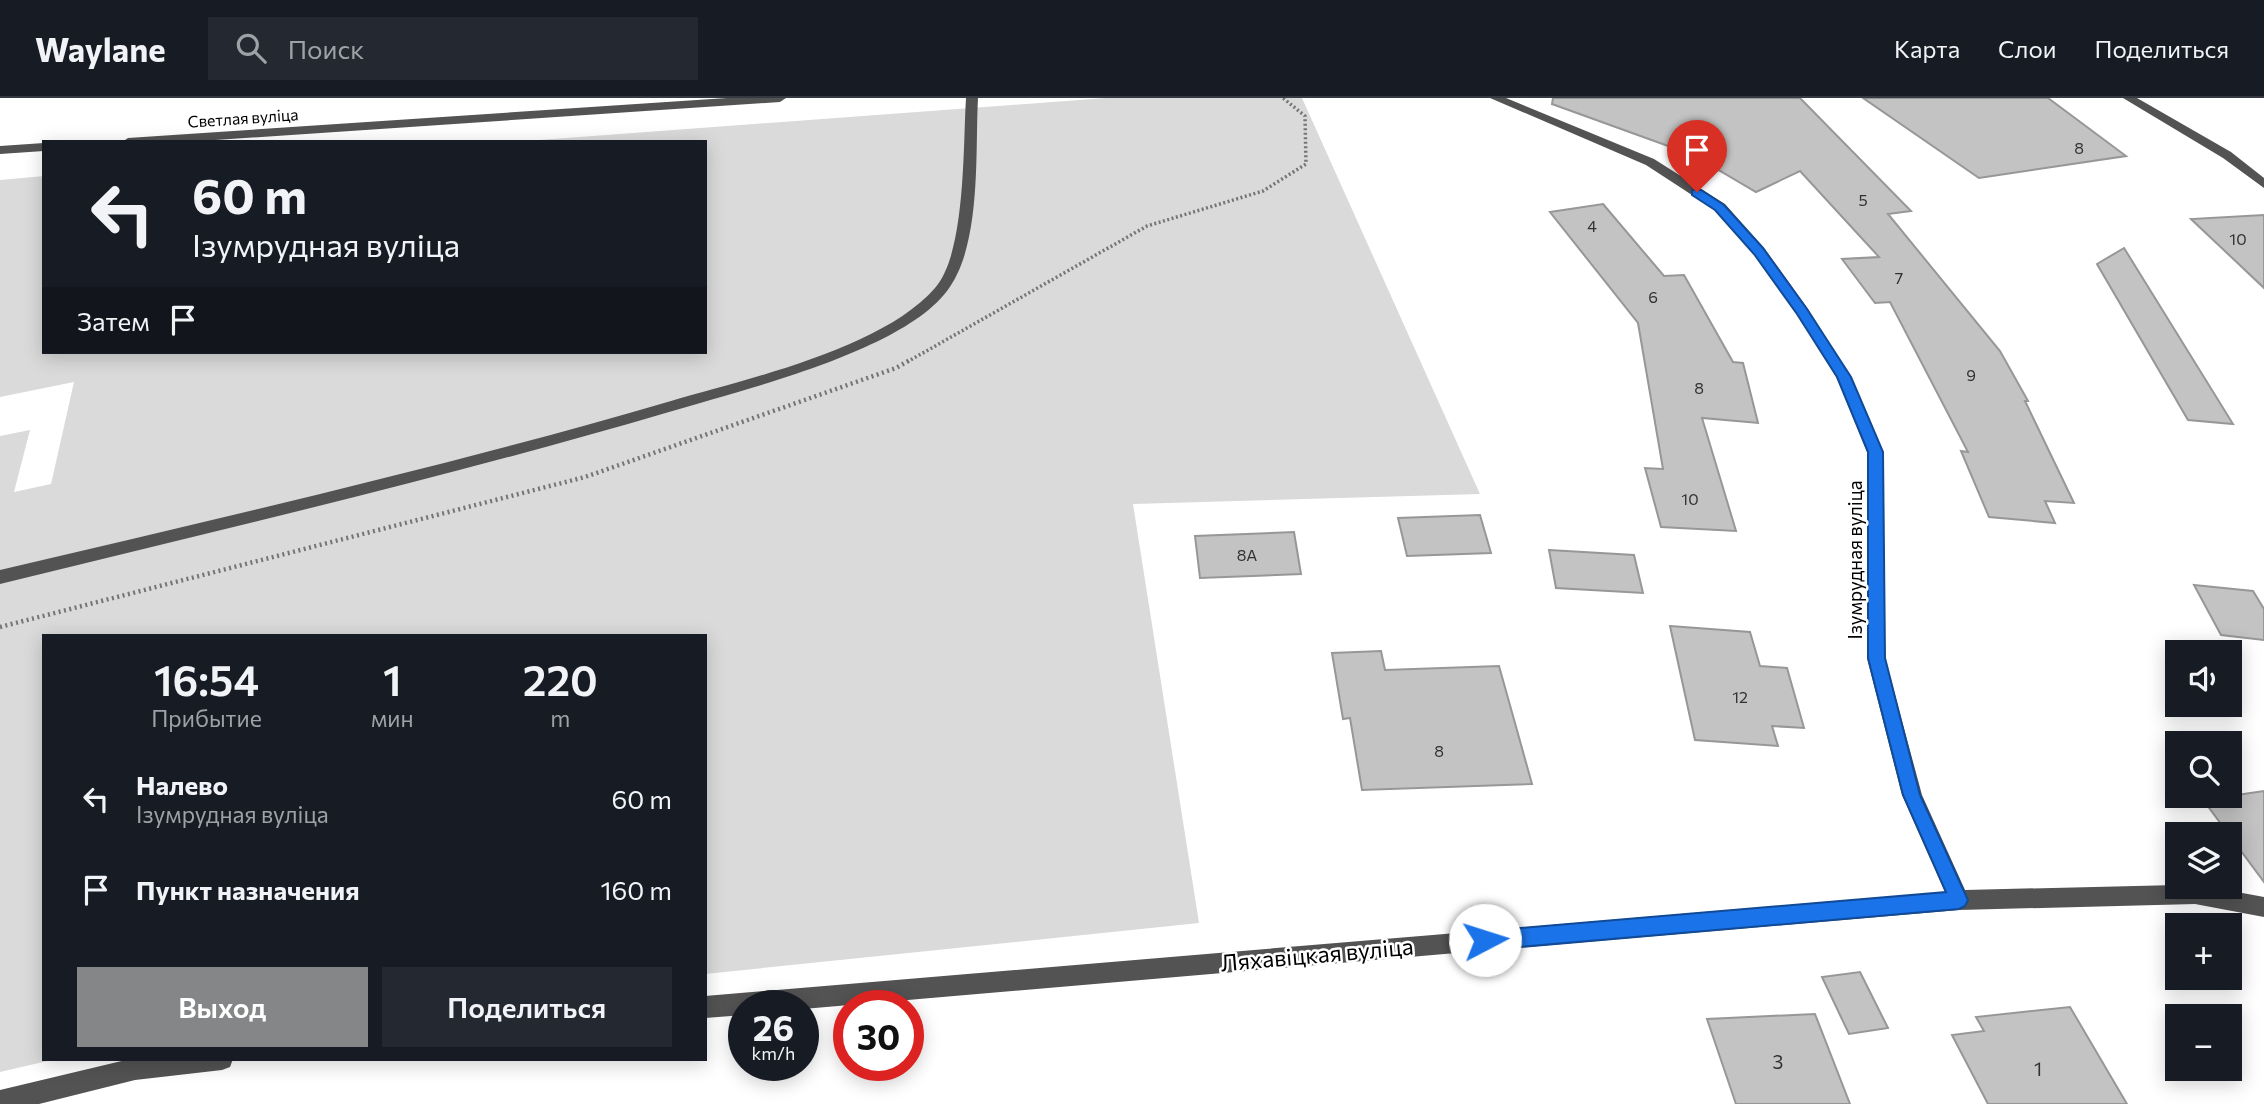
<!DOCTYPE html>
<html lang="ru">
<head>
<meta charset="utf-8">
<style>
	body { margin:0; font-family:Commissioner,sans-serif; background:#242831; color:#f1f3f6; height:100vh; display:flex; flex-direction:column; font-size:26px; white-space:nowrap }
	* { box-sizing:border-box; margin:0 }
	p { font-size:23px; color:#9ea1a6 }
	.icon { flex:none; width:38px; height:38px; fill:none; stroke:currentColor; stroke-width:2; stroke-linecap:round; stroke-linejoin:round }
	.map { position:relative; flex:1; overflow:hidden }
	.panel { position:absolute; left:42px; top:536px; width:665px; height:427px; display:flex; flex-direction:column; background:#171b24; border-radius:0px; box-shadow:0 4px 18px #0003 }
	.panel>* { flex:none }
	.top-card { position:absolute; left:42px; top:42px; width:665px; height:214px; border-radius:0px; box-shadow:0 4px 18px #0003; background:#171b24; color:#f1f3f6; overflow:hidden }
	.tools { position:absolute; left:2165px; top:542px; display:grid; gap:14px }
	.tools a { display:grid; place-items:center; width:77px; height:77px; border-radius:0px; background:#171b24; box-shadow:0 4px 18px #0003; font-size:35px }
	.speed { position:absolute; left:728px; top:892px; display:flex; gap:14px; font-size:35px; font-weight:700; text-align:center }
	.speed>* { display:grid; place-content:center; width:91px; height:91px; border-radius:50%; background:#171b24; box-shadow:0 4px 18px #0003; line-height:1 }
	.speed small { font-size:18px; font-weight:400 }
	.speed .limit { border:10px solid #d22; background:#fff; color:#111 }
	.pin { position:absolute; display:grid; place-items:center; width:60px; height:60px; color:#fff; margin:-72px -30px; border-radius:50% 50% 50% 0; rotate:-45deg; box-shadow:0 0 7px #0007 }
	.pin .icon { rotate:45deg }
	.me { position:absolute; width:77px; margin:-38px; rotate:85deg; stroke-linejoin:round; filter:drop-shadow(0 0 5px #0008) }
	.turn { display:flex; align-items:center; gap:24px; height:147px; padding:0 35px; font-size:32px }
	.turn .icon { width:91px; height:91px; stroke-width:2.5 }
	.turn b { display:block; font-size:49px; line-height:60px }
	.then { display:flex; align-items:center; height:66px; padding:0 35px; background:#0003; gap:14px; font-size:26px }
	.eta { display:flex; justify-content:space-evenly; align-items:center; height:119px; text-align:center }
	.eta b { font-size:42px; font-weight:600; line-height:49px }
	.cta { display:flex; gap:14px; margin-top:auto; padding:14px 35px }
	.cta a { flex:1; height:80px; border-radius:0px; background:#858687; color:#fff; font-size:28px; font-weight:600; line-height:80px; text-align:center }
	.cta a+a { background:#242831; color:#f1f3f6 }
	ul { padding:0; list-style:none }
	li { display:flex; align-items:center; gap:21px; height:91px; padding:0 35px }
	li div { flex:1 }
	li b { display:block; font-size:26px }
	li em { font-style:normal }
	header { display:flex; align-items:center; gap:42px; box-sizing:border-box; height:98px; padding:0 35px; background:#171b24; border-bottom:2px solid #363941 }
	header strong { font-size:33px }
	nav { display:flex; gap:38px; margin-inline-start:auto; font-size:24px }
	.search { width:490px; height:63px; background:#242831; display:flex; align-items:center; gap:18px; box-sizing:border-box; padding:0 24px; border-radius:0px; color:#9ea1a6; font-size:26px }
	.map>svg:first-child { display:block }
</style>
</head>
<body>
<header>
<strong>Waylane</strong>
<div class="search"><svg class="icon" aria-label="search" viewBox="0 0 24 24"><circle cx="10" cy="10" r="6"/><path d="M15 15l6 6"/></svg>Поиск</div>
<nav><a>Карта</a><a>Слои</a><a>Поделиться</a></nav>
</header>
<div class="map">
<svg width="2264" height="1006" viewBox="0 0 2264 1006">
	<rect width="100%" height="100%" fill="#fff"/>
	<!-- green -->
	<polygon fill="#dadada" points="1106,0 1302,0 1480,396 1133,406 1199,825 705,876 705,537 44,537 44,961 56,961 0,974 0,338 30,332 14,394 51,386 74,284 0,299 0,82 44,78 44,254 705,254 705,44 512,44"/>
	<!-- building -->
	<g fill="#c3c3c3" stroke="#979797" stroke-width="2">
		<polygon points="1553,0 1800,0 1911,113 1888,116 2000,253 2028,303 2025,303 2074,405 2045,403 2055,425 1989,419 1961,353 1968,354 1890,204 1875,205 1842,161 1879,159 1800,73 1756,94 1693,57 1552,6"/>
		<polygon points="1863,0 2048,0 2126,58 1979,80"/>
		<polygon points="1603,106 1664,178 1684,177 1733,264 1743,265 1758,325 1702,320 1736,433 1661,429 1645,370 1663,371 1638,225 1550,114"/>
		<polygon points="2264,117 2264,190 2191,121"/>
		<polygon points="2124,150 2233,326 2188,322 2097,166"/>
		<polygon points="1480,417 1491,455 1407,458 1398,420"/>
		<polygon points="1294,434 1301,476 1200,480 1195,438"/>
		<polygon points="1549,452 1634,457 1643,495 1556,490"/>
		<polygon points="2194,487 2253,493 2264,511 2264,542 2221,537"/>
		<polygon points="1670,528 1750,534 1760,568 1787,570 1804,630 1772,628 1778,648 1695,642"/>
		<polygon points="1381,553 1385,572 1499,568 1532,686 1362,692 1350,620 1343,621 1332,555"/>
		<polygon points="2264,693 2264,784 2201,699 2230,698"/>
		<polygon points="1860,874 1888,930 1849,936 1822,879"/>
		<polygon points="2070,909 2127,1006 1988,1006 1952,937 1984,933 1976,919"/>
		<polygon points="1815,916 1850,1006 1736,1006 1707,921"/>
	</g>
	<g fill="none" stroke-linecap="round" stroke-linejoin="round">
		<!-- path-far1 -->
		<polyline stroke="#757575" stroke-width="3.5" stroke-dasharray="2 2.5" stroke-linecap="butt" points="907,264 1147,128 1263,93 1306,66 1305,18 1283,0"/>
		<!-- path -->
		<polyline stroke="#757575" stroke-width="4.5" stroke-dasharray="2 3.5" stroke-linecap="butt" points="0,529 585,379 896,270 910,262"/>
		<!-- minor -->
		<g fill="#535353" fill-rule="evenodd">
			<polygon points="727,0 786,0 780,4 186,44 122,44 128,40"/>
			<path d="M 966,0 L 978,0 C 975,56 982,147 947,193 C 901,254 742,292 669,314 C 448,379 224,431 0,486 L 0,472 C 224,419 449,368 671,303 C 746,281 882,251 935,190 C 966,155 963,47 966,0 Z"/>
			<polygon points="1490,0 1506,0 1654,61 1725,106 1764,150 1808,211 1851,280 1883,354 1885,560 1922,697 1965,792 2177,787 2177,789 2210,789 2264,799 2264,819 2195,806 1959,812 803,911 803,908 744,908 744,917 705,920 705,898 1945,794 1902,697 1867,560 1867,354 1837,280 1797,216 1754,156 1715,112 1646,67"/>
			<polygon points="2123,0 2137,0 2231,54 2264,80 2264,90 2223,60"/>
			<polygon points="44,45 44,53 0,56 0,48"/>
			<polygon points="130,961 233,961 230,969 222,972 135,982 39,1006 0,1006 0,992"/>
		</g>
	</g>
	<!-- route -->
	<polygon fill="#1a73e8" stroke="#114b97" stroke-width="2" points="1692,92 1701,92 1724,107 1763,150 1807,211 1851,279 1883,354 1885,560 1920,697 1968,802 1965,808 1959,811 1485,852 1478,849 1476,842 1478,836 1485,833 1946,794 1903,697 1868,560 1868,354 1837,279 1797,216 1754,156 1715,112 1692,97"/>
	<g text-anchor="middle" stroke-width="5" stroke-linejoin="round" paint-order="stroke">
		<!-- far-street labels -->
		<g font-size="16" fill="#000" stroke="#fff">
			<text transform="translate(243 20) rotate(-4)" y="6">Светлая вуліца</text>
		</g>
		<!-- number labels -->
		<g font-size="16" fill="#313131">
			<text x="2079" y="56">8</text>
			<text x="1863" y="108">5</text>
			<text x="1592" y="134">4</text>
			<text x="2238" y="147">10</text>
			<text x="1899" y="186">7</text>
			<text x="1653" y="205">6</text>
			<text x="1971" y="283">9</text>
			<text x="1699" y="296">8</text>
			<text x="1690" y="407">10</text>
			<text x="1247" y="463">8А</text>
			<text x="1740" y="605">12</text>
			<text x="1439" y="659">8</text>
		</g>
		<!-- street labels -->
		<g font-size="19" fill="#000" stroke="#fff">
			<text transform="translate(1855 462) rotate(-90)" y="7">Ізумрудная вуліца</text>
		</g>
		<!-- near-number labels -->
		<g font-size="19" fill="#313131">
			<text x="1778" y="971">3</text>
			<text x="2038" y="978">1</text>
		</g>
		<!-- near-street labels -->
		<g font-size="23" fill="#000" stroke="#fff">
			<text transform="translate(1317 857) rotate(-5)" y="8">Ляхавіцкая вуліца</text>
		</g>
	</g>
</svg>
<div class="tools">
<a><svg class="icon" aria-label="sound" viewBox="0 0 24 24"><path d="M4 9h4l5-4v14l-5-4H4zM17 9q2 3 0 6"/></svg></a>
<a><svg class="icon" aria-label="search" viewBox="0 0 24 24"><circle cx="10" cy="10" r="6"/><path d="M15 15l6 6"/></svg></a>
<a><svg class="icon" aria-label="layers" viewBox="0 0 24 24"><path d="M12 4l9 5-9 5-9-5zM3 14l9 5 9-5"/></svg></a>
<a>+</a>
<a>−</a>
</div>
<div class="speed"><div>26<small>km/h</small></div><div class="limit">30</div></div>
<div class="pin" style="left:1697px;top:94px;background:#d93025"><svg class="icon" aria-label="arrive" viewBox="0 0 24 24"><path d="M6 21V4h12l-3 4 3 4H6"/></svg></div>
<svg class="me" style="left:1485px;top:842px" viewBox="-20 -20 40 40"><circle r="19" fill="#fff"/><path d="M0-13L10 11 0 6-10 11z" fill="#1a73e8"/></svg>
<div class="top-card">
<div class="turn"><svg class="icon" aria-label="left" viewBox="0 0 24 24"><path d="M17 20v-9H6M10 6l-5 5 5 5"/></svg><div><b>60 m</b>Ізумрудная вуліца</div></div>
<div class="then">Затем<svg class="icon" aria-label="arrive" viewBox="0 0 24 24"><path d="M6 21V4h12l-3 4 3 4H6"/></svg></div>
</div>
<section class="panel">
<div class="eta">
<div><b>16:54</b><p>Прибытие</p></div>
<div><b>1</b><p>мин</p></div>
<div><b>220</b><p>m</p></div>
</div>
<ul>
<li><svg class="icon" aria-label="left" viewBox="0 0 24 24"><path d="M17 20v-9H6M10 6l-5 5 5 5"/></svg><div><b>Налево</b><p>Ізумрудная вуліца</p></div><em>60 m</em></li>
<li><svg class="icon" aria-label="arrive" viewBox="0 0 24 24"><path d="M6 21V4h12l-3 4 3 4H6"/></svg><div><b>Пункт назначения</b></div><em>160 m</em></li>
</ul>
<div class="cta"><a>Выход</a><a>Поделиться</a></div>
</section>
</div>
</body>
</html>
